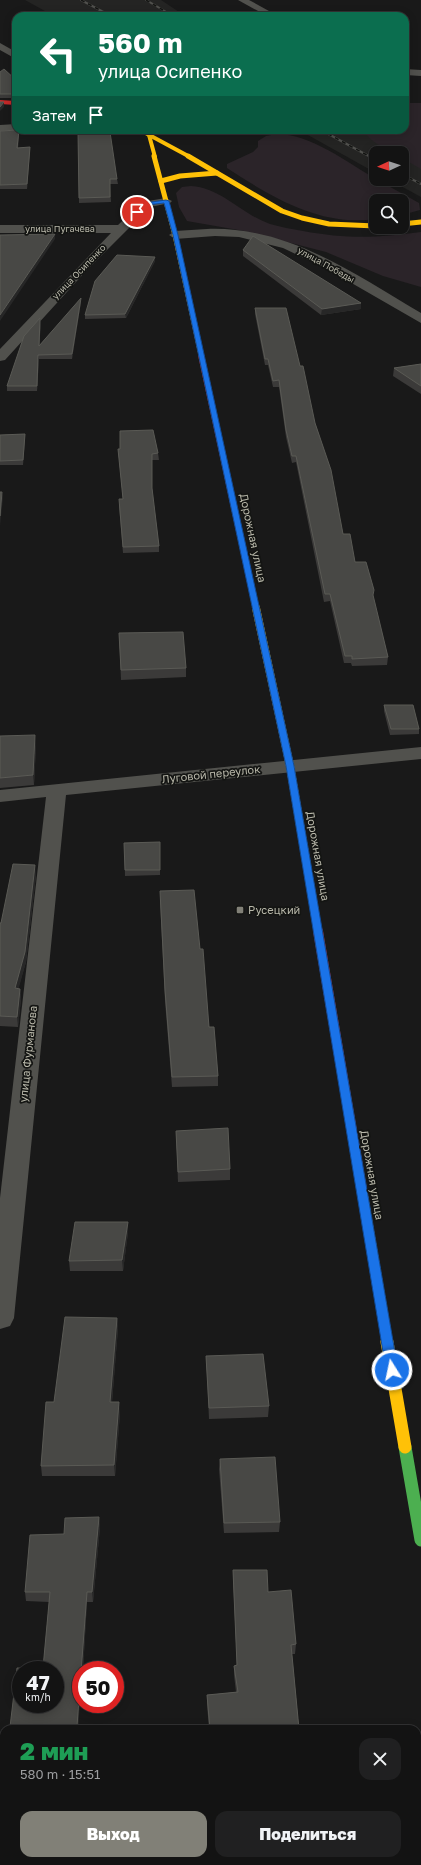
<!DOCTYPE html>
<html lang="ru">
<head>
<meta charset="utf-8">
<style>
	body { margin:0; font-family:"Golos Text",sans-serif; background:#202021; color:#f1f3f6; height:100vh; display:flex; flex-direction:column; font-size:15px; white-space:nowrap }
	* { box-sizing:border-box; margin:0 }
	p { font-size:13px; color:#9d9ea0 }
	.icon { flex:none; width:22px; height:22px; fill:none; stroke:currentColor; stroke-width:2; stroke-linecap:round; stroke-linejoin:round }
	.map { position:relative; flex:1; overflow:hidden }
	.panel { position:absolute; left:0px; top:1725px; width:421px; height:140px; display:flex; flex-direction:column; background:#131313; border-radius:12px 12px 0 0; box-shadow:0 2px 10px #0003,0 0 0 1px #323233 }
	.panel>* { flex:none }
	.top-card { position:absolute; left:12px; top:12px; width:397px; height:122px; border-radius:12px; box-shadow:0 2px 10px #0003,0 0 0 1px #323233; background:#0b6e4f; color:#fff; overflow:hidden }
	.needle { width:26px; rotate:267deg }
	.tools { position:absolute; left:369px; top:146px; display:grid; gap:8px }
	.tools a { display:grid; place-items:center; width:40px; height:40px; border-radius:8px; background:#131313; box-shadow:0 2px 10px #0003,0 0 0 1px #323233; font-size:20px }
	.speed { position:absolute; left:12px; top:1661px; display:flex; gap:8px; font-size:20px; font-weight:700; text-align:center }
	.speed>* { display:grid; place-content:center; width:52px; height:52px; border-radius:50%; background:#131313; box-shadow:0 2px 10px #0003,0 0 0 1px #323233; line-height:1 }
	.speed small { font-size:10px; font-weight:400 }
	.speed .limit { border:6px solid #d22; background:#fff; color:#111 }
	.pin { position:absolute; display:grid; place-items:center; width:34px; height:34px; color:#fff; margin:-17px; border:2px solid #fff; border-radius:50%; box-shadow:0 1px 4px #0007 }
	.me { position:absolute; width:44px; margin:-22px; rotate:350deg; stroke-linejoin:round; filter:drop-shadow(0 0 3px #0008) }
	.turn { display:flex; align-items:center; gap:14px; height:84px; padding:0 20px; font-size:18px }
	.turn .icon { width:52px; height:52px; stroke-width:2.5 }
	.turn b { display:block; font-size:28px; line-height:34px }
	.then { display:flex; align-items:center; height:38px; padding:0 20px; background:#0003; gap:8px; font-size:15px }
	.round { display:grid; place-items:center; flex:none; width:42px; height:42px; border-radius:12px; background:#202021 }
	.overview { display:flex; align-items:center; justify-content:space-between; height:68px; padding:0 20px }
	h1 { font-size:24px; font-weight:800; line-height:30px; color:#1e9e55 }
	.cta { display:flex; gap:8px; margin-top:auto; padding:8px 20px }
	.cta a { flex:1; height:46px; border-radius:12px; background:#818077; color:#fff; font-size:16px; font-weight:800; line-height:46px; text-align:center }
	.cta a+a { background:#202021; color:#f1f3f6 }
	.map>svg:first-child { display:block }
</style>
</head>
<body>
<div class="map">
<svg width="421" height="1865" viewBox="0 0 421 1865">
	<rect width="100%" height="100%" fill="#191919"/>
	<!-- built -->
	<g fill="#242423">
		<polygon points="25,0 161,0 185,16 54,16"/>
		<polygon points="299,130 360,130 399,153 376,153 376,173"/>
		<polygon points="402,155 421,166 421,197 388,179 402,179"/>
	</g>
	<!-- green -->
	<g fill="#2b2429">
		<path d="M 405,103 L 421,103 L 421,169 L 402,158 L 402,153 C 388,153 371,142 363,130 L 405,130 Z"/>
		<path d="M 277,134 C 311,134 348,163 376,179 C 390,187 405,195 419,203 L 420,210 L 402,215 L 402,201 L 376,201 L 376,219 C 321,227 271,197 227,168 L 227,164 L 253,152 L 258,147 L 258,141 L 266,136 Z"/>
		<path d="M 191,186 C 222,188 241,214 270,224 C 280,227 292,229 303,231 C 346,239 377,238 421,232 L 421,287 L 383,276 L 326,252 L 244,231 L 187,221 L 179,207 L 176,193 L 182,187 Z"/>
	</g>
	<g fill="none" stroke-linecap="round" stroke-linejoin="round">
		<!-- street -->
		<g fill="#51514d" fill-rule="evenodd">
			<polygon points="238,0 249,0 278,16 267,16"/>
			<polygon points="0,43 16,52 16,59 0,50"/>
			<polygon points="405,69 421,70 421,76 405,75"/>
			<polygon points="16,124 16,130 0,131 0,125"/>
			<polygon points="166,198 172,201 170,203 150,207 86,271 5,360 0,361 0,349 111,233 0,233 0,225 118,225 142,202"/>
			<path d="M 207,229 C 288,226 355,274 421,313 L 421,323 L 329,270 L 283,248 L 239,237 L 215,236 L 175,239 L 169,235 L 175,231 Z"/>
			<polygon points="421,747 421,759 66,795 14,1318 10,1326 0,1329 0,1198 46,797 0,802 0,790"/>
		</g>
		<!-- fast -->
		<polyline stroke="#4caf50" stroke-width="13" points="405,1447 421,1540"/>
		<!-- slow-far5 -->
		<g stroke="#ffc107" stroke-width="4">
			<polyline points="140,130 190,157"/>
			<polyline points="149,135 155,157"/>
		</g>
		<!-- slow-far4 -->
		<g stroke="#ffc107" stroke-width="5">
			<polyline points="154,156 175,235 201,355"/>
			<polyline points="188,156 282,211 302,218 329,224 376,226"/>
			<polyline points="161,181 180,176 217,173"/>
			<polyline points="402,224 421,222"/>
		</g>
		<!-- slow-far3 -->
		<polyline stroke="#ffc107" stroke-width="6" points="253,595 256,609"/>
		<!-- slow-far2 -->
		<polyline stroke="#ffc107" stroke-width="8" points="256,608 290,766 315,913"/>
		<!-- slow-far1 -->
		<polyline stroke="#ffc107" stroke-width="10" points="362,1190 388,1343"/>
		<!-- slow -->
		<polyline stroke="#ffc107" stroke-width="13" points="387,1342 405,1447"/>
		<!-- jam-far3 -->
		<polyline stroke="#c62828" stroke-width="4" points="0,102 16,103"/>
		<!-- jam-far2 -->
		<polyline stroke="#c62828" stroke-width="6" points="201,355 253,595"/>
		<!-- jam-far1 -->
		<polyline stroke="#c62828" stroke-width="8" points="315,913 318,932"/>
		<!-- jam -->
		<polyline stroke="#c62828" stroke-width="10" points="318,931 362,1190"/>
		<!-- rail casing -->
		<g stroke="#50504d" stroke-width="2">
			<g id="rail">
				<polyline points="81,0 111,16"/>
				<polyline points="146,0 173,16"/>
				<polyline points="321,130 376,160"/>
				<polyline points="402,174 421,184"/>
			</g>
		</g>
		<!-- rail -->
		<use href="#rail" stroke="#141513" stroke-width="1.5" stroke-dasharray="4" stroke-linecap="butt"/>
	</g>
	<!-- wall -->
	<g fill="#3b3a39">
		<polygon points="0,72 16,80 16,95 13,98 0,98"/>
		<polygon points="0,131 19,135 18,148 30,147 30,151 27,189 0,189"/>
		<polygon points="78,132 117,179 118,184 110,184 111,202 79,203"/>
		<polygon points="243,250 361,303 361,309 321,315 243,256"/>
		<polygon points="155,257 155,261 126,318 85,319 85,315"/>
		<polygon points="81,302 72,359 39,359 37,391 7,391 7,386 41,323 39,346"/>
		<polygon points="255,308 300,366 315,423 343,534 355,562 373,598 388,657 387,665 352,666 351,663 344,663 330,601 324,602 296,462 292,463 286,437 279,387 273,387 268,365 265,365 255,314"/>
		<polygon points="421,364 421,394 393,376 394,368"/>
		<polygon points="25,434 25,439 23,465 0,465 0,435"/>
		<polygon points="118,449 158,453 159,460 152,460 152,489 159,546 159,552 123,553 119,506 123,499"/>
		<polygon points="119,633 186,668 186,677 121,680"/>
		<polygon points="384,705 419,729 419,734 390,735 384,711"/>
		<polygon points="0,736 36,745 34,785 0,788"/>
		<polygon points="160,842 160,875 125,876 124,843"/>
		<polygon points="36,875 26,962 18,989 20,989 21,999 18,1027 0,1026 0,923 1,923"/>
		<polygon points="160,901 200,949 209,1027 218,1076 218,1086 172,1087 165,1001"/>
		<polygon points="176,1131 230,1169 230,1180 178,1182"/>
		<polygon points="128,1232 123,1271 70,1271 69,1261"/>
		<polygon points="117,1318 118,1328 112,1402 120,1413 115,1476 42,1476 41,1466 54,1402"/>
		<polygon points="206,1356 269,1406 268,1417 209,1419"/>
		<polygon points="220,1459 280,1522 279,1532 224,1533 219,1469"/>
		<polygon points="99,1517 100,1527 93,1602 87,1602 83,1670 81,1670 78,1729 10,1729 10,1727 43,1668 49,1602 26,1601 25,1592 64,1534"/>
		<polygon points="233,1570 268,1592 296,1644 295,1654 292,1654 299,1729 209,1729 207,1704 207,1695 236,1692 234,1675 234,1666 237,1665 233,1580"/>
		<rect x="216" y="1861" width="103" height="4"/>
	</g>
	<!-- shaded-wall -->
	<g fill="#272727">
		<polygon points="16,90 16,95 13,98 12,94"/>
		<polygon points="4,102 4,107 0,111 0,107"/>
		<polygon points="30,147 30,151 27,189 27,184"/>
		<polygon points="55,234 55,239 0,321 0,315"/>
		<polygon points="155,257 155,261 126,318 125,314"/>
		<polygon points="81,298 81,302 72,359 72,354"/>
		<polygon points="361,303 361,309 321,315 322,309"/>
		<polygon points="40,318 41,323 39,351 39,346"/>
		<polygon points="38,355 39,359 37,391 37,386"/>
		<polygon points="25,434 25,439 23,465 23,460"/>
		<polygon points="2,492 3,498 0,526 0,516"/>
		<polygon points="35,735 36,745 34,785 33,775"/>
		<polygon points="35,865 36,875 26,962 16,998 15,988"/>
		<polygon points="20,989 21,999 18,1027 17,1017"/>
		<polygon points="128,1222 128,1232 123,1271 122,1260"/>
		<polygon points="117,1318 118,1328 111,1413 110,1402"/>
		<polygon points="119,1402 120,1413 115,1476 114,1465"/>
		<polygon points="99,1517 100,1527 93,1602 92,1592"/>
		<polygon points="87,1592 87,1602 83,1670 81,1670 81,1691 78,1729 77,1729 77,1726"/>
	</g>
	<!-- building -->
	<g fill="#484845" stroke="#5a5a55" fill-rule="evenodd">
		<polygon points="4,69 16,80 16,90 12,94 0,94 0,72"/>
		<polygon points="0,102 4,102 0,107"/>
		<polygon points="19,130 17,148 30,147 27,184 0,185 0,131"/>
		<polygon points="78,132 110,132 117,179 110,179 110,197 79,198"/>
		<polygon points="55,234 0,315 0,235"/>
		<polygon points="253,236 361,303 322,309 243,250"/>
		<polygon points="117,255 155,257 125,314 85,315 95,281"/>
		<polygon points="81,298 72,354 38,355 37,386 7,386 24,336 40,318 39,346"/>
		<polygon points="255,308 286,308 300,366 303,366 315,423 331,470 343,534 350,534 355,562 366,562 374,590 373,595 388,657 352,659 352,656 345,656 330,594 325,594 296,456 292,456 286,430 279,380 273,381 268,359 265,359"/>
		<polygon points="421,364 421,386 394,368"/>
		<polygon points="153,430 158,453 152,454 152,488 159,546 123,547 119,499 123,499 118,449 120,449 120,431"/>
		<polygon points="25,434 23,460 0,461 0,435"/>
		<polygon points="0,492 2,492 0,516"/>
		<polygon points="183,632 186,668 121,670 119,633"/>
		<polygon points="384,705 413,705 419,729 391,729"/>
		<polygon points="35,735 33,775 0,778 0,736"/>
		<polygon points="160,842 160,870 125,870 124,843"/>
		<polygon points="13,864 35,865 25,952 15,988 20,989 17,1017 0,1016 0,923 1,923"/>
		<polygon points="194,890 200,949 203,949 209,1027 214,1027 218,1076 172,1077 165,990 160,891"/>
		<polygon points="228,1128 230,1169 178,1172 176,1131"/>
		<polygon points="75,1222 128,1222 122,1260 69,1261"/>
		<polygon points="65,1317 117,1318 110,1402 119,1402 114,1465 41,1466 46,1402 54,1402"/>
		<polygon points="263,1354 269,1406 209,1408 206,1356"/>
		<polygon points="275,1457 280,1522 224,1523 220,1459"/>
		<path d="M 99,1517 L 92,1592 L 87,1592 L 77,1726 L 10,1727 L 17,1668 L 43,1668 L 50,1592 L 25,1592 L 30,1535 L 64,1534 L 65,1518 ZM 21,1670 L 55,1670 L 55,1704 L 21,1704 Z"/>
		<polygon points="233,1570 267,1570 268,1592 291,1590 296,1644 291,1645 299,1729 210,1729 207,1695 238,1692 234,1666 237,1665"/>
		<polygon points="4,1841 4,1861 92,1861 92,1865 2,1865"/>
		<polygon points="216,1861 265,1861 217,1864"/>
	</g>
	<!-- route -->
	<polygon fill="#1a73e8" stroke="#114b97" points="166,200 169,201 178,235 294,766 398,1370 396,1374 392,1375 388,1374 386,1370 286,766 173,235 164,203 147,205 139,213 135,212 144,203"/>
	<!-- markers -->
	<rect fill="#818077" stroke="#141513" stroke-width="1.5" x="236" y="906" width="8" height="8" rx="2"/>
	<g text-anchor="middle" stroke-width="3.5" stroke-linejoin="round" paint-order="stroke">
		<!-- far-street labels -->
		<g font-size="9" fill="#b9b8aa" stroke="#141513">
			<text x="60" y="232">улица Пугачёва</text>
			<text transform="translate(326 265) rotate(29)" y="3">улица Победы</text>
			<text transform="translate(79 272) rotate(-46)" y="3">улица Осипенко</text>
		</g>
		<!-- street labels -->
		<g font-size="11" fill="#b9b8aa" stroke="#141513">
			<text transform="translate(253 538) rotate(78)" y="4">Дорожная улица</text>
			<text transform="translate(211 774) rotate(-6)" y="4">Луговой переулок</text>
			<text transform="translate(318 856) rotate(80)" y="4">Дорожная улица</text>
			<text transform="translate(28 1054) rotate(-84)" y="4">улица Фурманова</text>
			<text transform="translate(372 1175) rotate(80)" y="4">Дорожная улица</text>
		</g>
		<!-- poi labels -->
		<g font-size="11" fill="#b9b8aa" stroke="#141513" text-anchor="start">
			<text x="248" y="914">Русецкий</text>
		</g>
	</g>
</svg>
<div class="tools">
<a><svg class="needle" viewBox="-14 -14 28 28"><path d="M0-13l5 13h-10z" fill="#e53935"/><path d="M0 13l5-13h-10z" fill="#9d9ea0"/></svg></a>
<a><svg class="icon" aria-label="search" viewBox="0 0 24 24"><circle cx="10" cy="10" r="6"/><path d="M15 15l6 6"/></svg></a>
</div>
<div class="speed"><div>47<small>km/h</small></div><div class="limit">50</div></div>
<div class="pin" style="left:137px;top:212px;background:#d93025"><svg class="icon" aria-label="arrive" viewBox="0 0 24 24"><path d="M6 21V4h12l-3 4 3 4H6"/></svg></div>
<svg class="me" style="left:392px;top:1370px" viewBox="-20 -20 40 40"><circle r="17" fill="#1a73e8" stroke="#fff" stroke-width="3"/><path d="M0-11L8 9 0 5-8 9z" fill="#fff"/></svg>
<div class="top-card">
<div class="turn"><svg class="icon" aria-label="left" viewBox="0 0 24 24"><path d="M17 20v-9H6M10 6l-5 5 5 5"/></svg><div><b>560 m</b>улица Осипенко</div></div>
<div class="then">Затем<svg class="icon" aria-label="arrive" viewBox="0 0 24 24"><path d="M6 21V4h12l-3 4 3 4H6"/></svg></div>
</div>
<section class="panel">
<div class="overview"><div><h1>2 мин</h1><p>580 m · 15:51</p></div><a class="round"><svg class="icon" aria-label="close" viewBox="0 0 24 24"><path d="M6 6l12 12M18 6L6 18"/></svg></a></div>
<div class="cta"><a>Выход</a><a>Поделиться</a></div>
</section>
</div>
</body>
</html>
